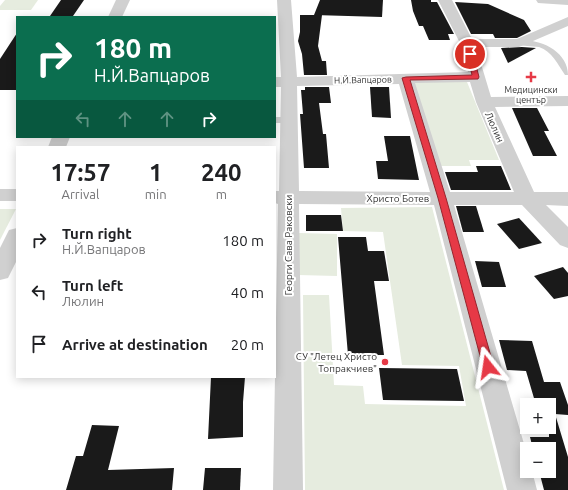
<!DOCTYPE html>
<html lang="en">
<head>
<meta charset="utf-8">
<style>
	body { margin:0; font-family:Ubuntu,sans-serif; background:#f6f6f6; color:#202124; height:100vh; display:flex; flex-direction:column; font-size:15px; white-space:nowrap }
	* { box-sizing:border-box; margin:0 }
	p { font-size:13px; color:#757577 }
	.icon { flex:none; width:22px; height:22px; fill:none; stroke:currentColor; stroke-width:2; stroke-linecap:round; stroke-linejoin:round }
	.map { position:relative; flex:1; overflow:hidden }
	.sheet { position:absolute; left:16px; top:146px; width:260px; height:232px; display:flex; flex-direction:column; background:#fff; border-radius:0px; box-shadow:0 2px 10px #0003 }
	.sheet>* { flex:none }
	.hud { position:absolute; left:16px; top:16px; width:260px; height:122px; border-radius:0px; box-shadow:0 2px 10px #0003; background:#0b6e4f; color:#fff; overflow:hidden }
	.controls { position:absolute; left:520px; top:398px; display:grid; gap:8px }
	.controls a { display:grid; place-items:center; width:36px; height:36px; border-radius:0px; background:#fff; box-shadow:0 2px 10px #0003; font-size:20px }
	.pin { position:absolute; display:grid; place-items:center; width:34px; height:34px; color:#fff; margin:-17px; border:2px solid #fff; border-radius:50%; box-shadow:0 1px 4px #0007 }
	.me { position:absolute; width:44px; margin:-22px; rotate:345deg; stroke-linejoin:round; filter:drop-shadow(0 0 3px #0008) }
	.turn { display:flex; align-items:center; gap:14px; height:84px; padding:0 12px; font-size:18px }
	.turn .icon { width:52px; height:52px; stroke-width:2.5 }
	.turn b { display:block; font-size:28px; line-height:34px }
	.lanes { display:flex; align-items:center; height:38px; padding:0 12px; background:#0003; justify-content:center; gap:20px; direction:ltr }
	.lanes .off { opacity:.35 }
	.eta { display:flex; justify-content:space-evenly; align-items:center; height:68px; text-align:center }
	.eta b { font-size:24px; font-weight:600; line-height:28px }
	ul { padding:0; list-style:none }
	li { display:flex; align-items:center; gap:12px; height:52px; padding:0 12px }
	li div { flex:1 }
	li b { display:block; font-size:15px }
	li em { font-style:normal }
	.map>svg:first-child { display:block }
</style>
</head>
<body>
<div class="map">
<svg width="568" height="490" viewBox="0 0 568 490">
	<rect width="100%" height="100%" fill="#fff"/>
	<!-- green -->
	<g fill="#e6ecdf">
		<polygon points="5,0 38,0 31,10 0,10 0,6"/>
		<polygon points="412,82 467,82 499,160 469,160 471,166 437,166"/>
		<polygon points="432,207 504,490 305,490 303,295 329,295 334,385 363,386 365,404 466,406 459,366 402,365 383,232 343,231 341,208"/>
		<polygon points="0,209 16,209 0,240"/>
		<polygon points="299,233 337,234 337,276 298,275"/>
	</g>
	<!-- building -->
	<g fill="#1a1a1a">
		<polygon points="61,0 84,0 73,16 50,16"/>
		<polygon points="320,0 383,0 382,17 314,15"/>
		<polygon points="411,0 431,0 431,2 437,2 454,34 448,34 450,40 429,40 423,26 419,26 413,11"/>
		<polygon points="455,2 488,4 524,20 531,31 517,38 495,38 493,34 471,34"/>
		<polygon points="300,15 322,15 318,46 322,61 326,61 327,75 304,75 302,54 298,41 300,32"/>
		<polygon points="17,33 17,90 0,90 0,59"/>
		<polygon points="522,47 536,48 508,63 501,48"/>
		<polygon points="305,87 329,87 331,103 319,103 323,134 326,134 329,168 304,168 300,114 303,114 301,90 305,90"/>
		<polygon points="370,87 389,87 391,118 372,117"/>
		<polygon points="512,108 537,108 549,131 544,131 557,156 533,156"/>
		<polygon points="384,136 410,136 419,180 378,179 376,161 388,161"/>
		<polygon points="476,166 501,166 511,190 451,190 445,172 478,172"/>
		<polygon points="456,206 476,206 484,232 463,232"/>
		<polygon points="306,215 341,215 343,231 306,231"/>
		<polygon points="519,218 542,243 519,249 497,224"/>
		<polygon points="338,237 366,237 368,251 384,251 389,281 374,281 384,355 348,355"/>
		<polygon points="475,261 499,262 506,287 482,287"/>
		<polygon points="563,267 568,273 568,296 554,299 534,276"/>
		<polygon points="499,340 532,341 544,382 560,382 568,405 568,415 555,414 568,457 568,490 544,490 539,471 549,471 549,449 533,449 530,437 549,437 549,405 536,405 526,371 507,370"/>
		<polygon points="379,368 457,369 464,401 383,400"/>
		<polygon points="211,377 245,377 243,402 243,437 208,439"/>
		<polygon points="92,425 119,426 108,470 174,468 172,490 66,490 76,456 83,456"/>
		<polygon points="205,468 241,468 240,490 203,490"/>
	</g>
	<g fill="none" stroke-linecap="round" stroke-linejoin="round">
		<!-- service -->
		<g fill="#d0d0d0" fill-rule="evenodd">
			<path d="M 516,41 C 538,37 568,51 568,75 L 565,75 C 558,65 552,51 539,47 C 531,46 524,46 516,45 Z"/>
			<polygon points="275,117 289,117 293,120 289,123 275,123"/>
		</g>
		<!-- minor -->
		<g fill="#d0d0d0" fill-rule="evenodd">
			<path d="M 277,0 L 291,0 L 297,77 L 468,72 L 460,43 L 438,0 L 452,0 L 472,39 L 517,39 L 568,17 L 568,26 L 519,47 L 476,47 L 491,97 L 568,96 L 568,106 L 495,107 L 534,192 L 568,192 L 568,206 L 546,205 L 568,227 L 568,248 L 560,245 L 522,205 L 454,205 L 527,454 L 527,471 L 532,471 L 537,490 L 507,490 L 434,205 L 299,204 L 303,490 L 273,490 L 278,204 L 275,203 L 275,191 L 279,191 L 281,87 L 275,87 L 275,77 L 281,77 ZM 470,82 L 476,102 L 514,192 L 450,192 L 415,83 ZM 399,84 L 430,192 L 299,191 L 297,86 Z"/>
			<polygon points="536,0 568,0 568,5 538,3"/>
			<rect x="0" y="189" width="17" height="12"/>
		</g>
		<!-- tertiary -->
		<g fill="#d0d0d0" fill-rule="evenodd">
			<polygon points="116,0 130,0 122,17 108,17"/>
			<polygon points="52,137 70,137 66,147 48,147"/>
			<polygon points="17,228 17,260 8,278 0,280 0,248 9,230"/>
		</g>
	</g>
	<!-- route -->
	<polygon fill="#e63946" stroke="#96252e" points="470,52 473,54 479,77 478,79 410,80 446,198 494,367 492,370 488,372 484,370 483,367 438,198 402,78 406,77 472,75 467,54"/>
	<!-- markers -->
	<g fill="#e63946" stroke="#fff" stroke-width="1.5">
		<path d="M529 71h4v4h4v4h-4v4h-4v-4h-4v-4h4z"/>
		<circle cx="385" cy="362" r="4"/>
	</g>
	<g text-anchor="middle" stroke-width="4" stroke-linejoin="round" paint-order="stroke">
		<!-- far-street labels -->
		<g font-size="9" fill="#333" stroke="#fff">
			<text transform="translate(363 80) rotate(-1)" y="3">Н.Й.Вапцаров</text>
		</g>
		<!-- far-poi labels -->
		<g font-size="9" fill="#333" stroke="#fff">
			<text x="531" y="93">Медицински<tspan x="531" dy="10">център</tspan></text>
		</g>
		<!-- street labels -->
		<g font-size="10" fill="#333" stroke="#fff">
			<text transform="translate(495 127) rotate(66)" y="4">Люлин</text>
			<text x="398" y="202">Христо Ботев</text>
			<text transform="translate(288 245) rotate(-90)" y="4">Георги Сава Раковски</text>
		</g>
		<!-- poi labels -->
		<g font-size="10" fill="#333" stroke="#fff" text-anchor="end">
			<text x="377" y="360">СУ "Летец Христо<tspan x="377" dy="12">Топракчиев"</tspan></text>
		</g>
	</g>
</svg>
<div class="controls">
<a>+</a>
<a>−</a>
</div>
<div class="pin" style="left:470px;top:54px;background:#d93025"><svg class="icon" aria-label="arrive" viewBox="0 0 24 24"><path d="M6 21V4h12l-3 4 3 4H6"/></svg></div>
<svg class="me" style="left:488px;top:367px" viewBox="-20 -20 40 40"><path d="M0-17L14 15 0 8-14 15z" fill="#e63946" stroke="#fff" stroke-width="4"/></svg>
<div class="hud">
<div class="turn"><svg class="icon" aria-label="right" viewBox="0 0 24 24"><path d="M7 20v-9h11M14 6l5 5-5 5"/></svg><div><b>180 m</b>Н.Й.Вапцаров</div></div>
<div class="lanes"><svg class="icon off" aria-label="left" viewBox="0 0 24 24"><path d="M17 20v-9H6M10 6l-5 5 5 5"/></svg><svg class="icon off" aria-label="ahead" viewBox="0 0 24 24"><path d="M12 20V5M6 11l6-6 6 6"/></svg><svg class="icon off" aria-label="ahead" viewBox="0 0 24 24"><path d="M12 20V5M6 11l6-6 6 6"/></svg><svg class="icon" aria-label="right" viewBox="0 0 24 24"><path d="M7 20v-9h11M14 6l5 5-5 5"/></svg></div>
</div>
<section class="sheet">
<div class="eta">
<div><b>17:57</b><p>Arrival</p></div>
<div><b>1</b><p>min</p></div>
<div><b>240</b><p>m</p></div>
</div>
<ul>
<li><svg class="icon" aria-label="right" viewBox="0 0 24 24"><path d="M7 20v-9h11M14 6l5 5-5 5"/></svg><div><b>Turn right</b><p>Н.Й.Вапцаров</p></div><em>180 m</em></li>
<li><svg class="icon" aria-label="left" viewBox="0 0 24 24"><path d="M17 20v-9H6M10 6l-5 5 5 5"/></svg><div><b>Turn left</b><p>Люлин</p></div><em>40 m</em></li>
<li><svg class="icon" aria-label="arrive" viewBox="0 0 24 24"><path d="M6 21V4h12l-3 4 3 4H6"/></svg><div><b>Arrive at destination</b></div><em>20 m</em></li>
</ul>
</section>
</div>
</body>
</html>
